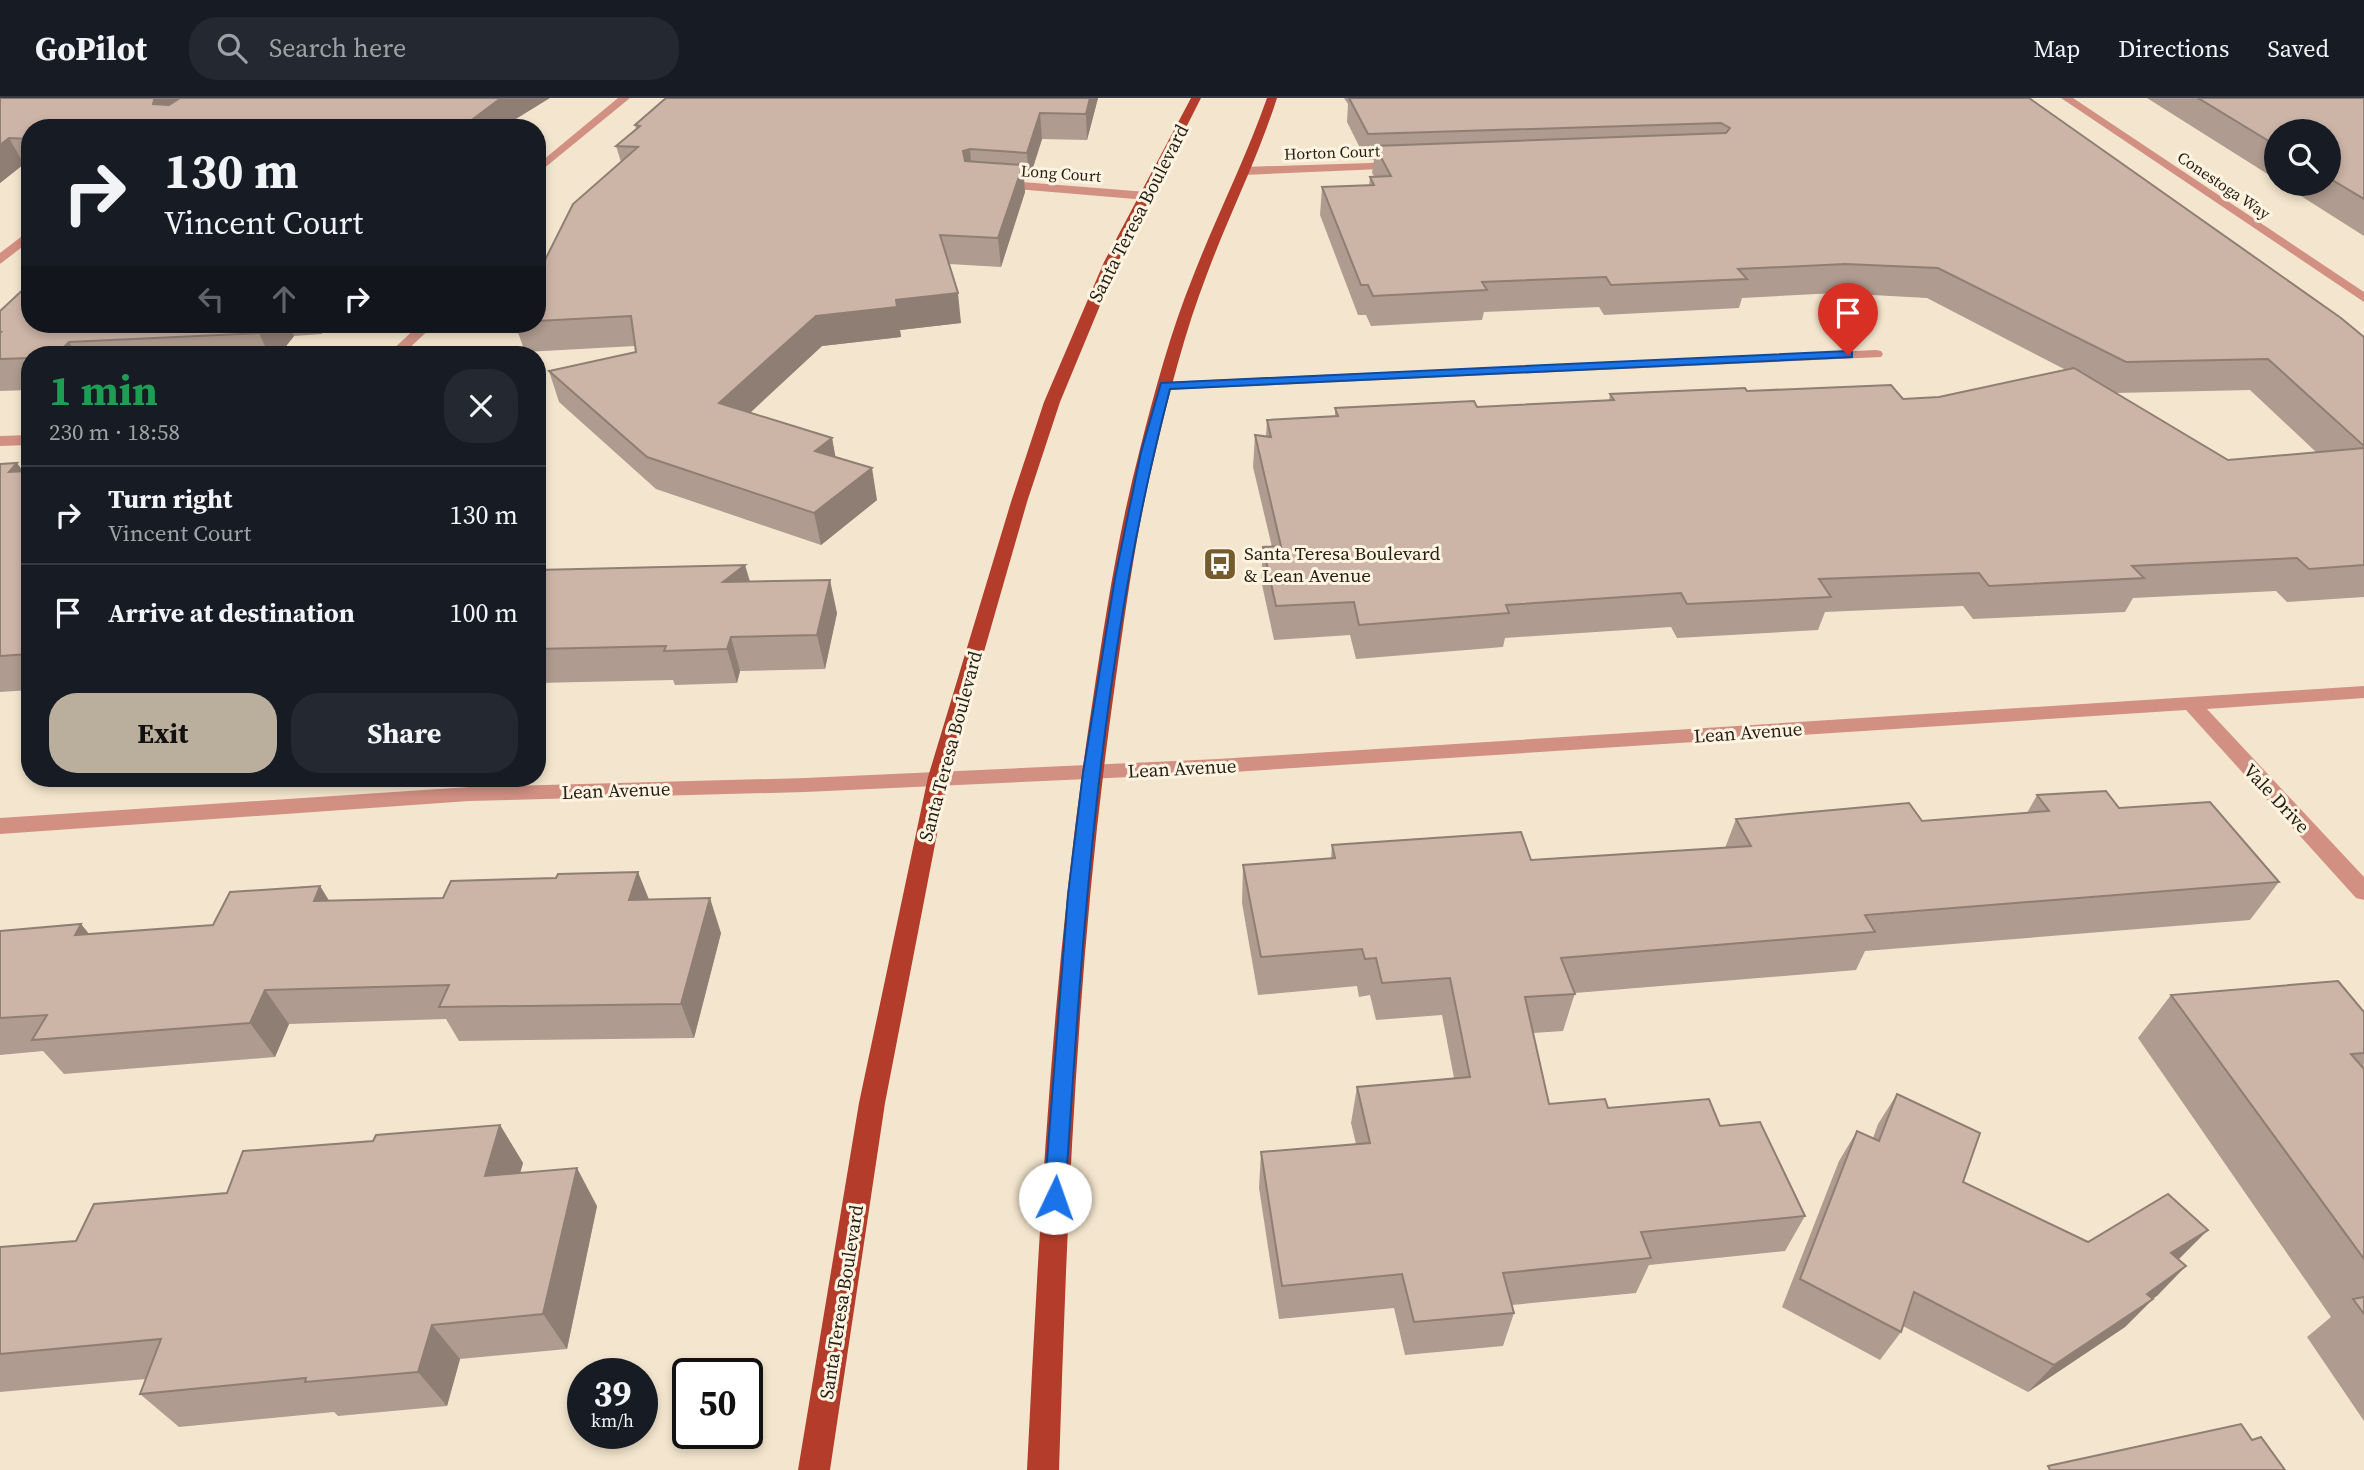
<!DOCTYPE html>
<html lang="en">
<head>
<meta charset="utf-8">
<style>
	body { margin:0; font-family:"Source Serif 4",serif; background:#242831; color:#f1f3f6; height:100vh; display:flex; flex-direction:column; font-size:26px; white-space:nowrap }
	* { box-sizing:border-box; margin:0 }
	p { font-size:23px; color:#9ea1a6 }
	.icon { flex:none; width:38px; height:38px; fill:none; stroke:currentColor; stroke-width:2; stroke-linecap:round; stroke-linejoin:round }
	.map { position:relative; flex:1; overflow:hidden }
	.sheet { position:absolute; left:21px; top:248px; width:525px; height:441px; display:flex; flex-direction:column; background:#171b24; border-radius:28px; box-shadow:0 4px 10px #0003 }
	.sheet>* { flex:none }
	.hud { position:absolute; left:21px; top:21px; width:525px; height:214px; border-radius:28px; box-shadow:0 4px 10px #0003; background:#171b24; color:#f1f3f6; overflow:hidden }
	.buttons { position:absolute; left:2264px; top:21px; display:grid; gap:14px }
	.buttons a { display:grid; place-items:center; width:77px; height:77px; border-radius:50%; background:#171b24; box-shadow:0 4px 10px #0003; font-size:35px }
	.speed { position:absolute; left:567px; top:1260px; display:flex; gap:14px; font-size:35px; font-weight:700; text-align:center }
	.speed>* { display:grid; place-content:center; width:91px; height:91px; border-radius:50%; background:#171b24; box-shadow:0 4px 10px #0003; line-height:1 }
	.speed small { font-size:18px; font-weight:400 }
	.speed .limit { border:4px solid #111; border-radius:10px; background:#fff; color:#111 }
	.pin { position:absolute; display:grid; place-items:center; width:60px; height:60px; color:#fff; margin:-72px -30px; border-radius:50% 50% 50% 0; rotate:-45deg; box-shadow:0 0 7px #0007 }
	.pin .icon { rotate:45deg }
	.me { position:absolute; width:77px; margin:-38px; rotate:3deg; stroke-linejoin:round; filter:drop-shadow(0 0 5px #0008) }
	.turn { display:flex; align-items:center; gap:24px; height:147px; padding:0 28px; font-size:32px }
	.turn .icon { width:91px; height:91px; stroke-width:2.5 }
	.turn b { display:block; font-size:49px; line-height:60px }
	.lanes { display:flex; align-items:center; height:66px; padding:0 28px; background:#0003; justify-content:center; gap:35px; direction:ltr }
	.lanes .off { opacity:.35 }
	.round { display:grid; place-items:center; flex:none; width:74px; height:74px; border-radius:28px; background:#242831 }
	.head { display:flex; align-items:center; justify-content:space-between; height:119px; padding:0 28px }
	h1 { font-size:42px; font-weight:700; line-height:52px; color:#1e9e55 }
	.action { display:flex; gap:14px; margin-top:auto; padding:14px 28px }
	.action a { flex:1; height:80px; border-radius:28px; background:#b9af9c; color:#111; font-size:28px; font-weight:700; line-height:80px; text-align:center }
	.action a+a { background:#242831; color:#f1f3f6 }
	ul { padding:0; list-style:none }
	li { display:flex; align-items:center; gap:21px; height:98px; padding:0 28px; border-top:2px solid #363941 }
	li div { flex:1 }
	li b { display:block; font-size:26px }
	li em { font-style:normal }
	header { display:flex; align-items:center; gap:42px; box-sizing:border-box; height:98px; padding:0 35px; background:#171b24; border-bottom:2px solid #363941 }
	header strong { font-size:33px }
	nav { display:flex; gap:38px; margin-inline-start:auto; font-size:24px }
	.search { width:490px; height:63px; background:#242831; display:flex; align-items:center; gap:18px; box-sizing:border-box; padding:0 24px; border-radius:28px; color:#9ea1a6; font-size:26px }
	.map>svg:first-child { display:block }
</style>
</head>
<body>
<header>
<strong>GoPilot</strong>
<div class="search"><svg class="icon" aria-label="search" viewBox="0 0 24 24"><circle cx="10" cy="10" r="6"/><path d="M15 15l6 6"/></svg>Search here</div>
<nav><a>Map</a><a>Directions</a><a>Saved</a></nav>
</header>
<div class="map">
<svg width="2364" height="1372" viewBox="0 0 2364 1372">
	<rect width="100%" height="100%" fill="#f4e6ce"/>
	<g fill="none" stroke-linecap="round" stroke-linejoin="round">
		<!-- minor -->
		<g fill="#d29083" fill-rule="evenodd">
			<polygon points="618,0 630,0 537,76 537,67"/>
			<polygon points="2061,0 2073,0 2364,194 2364,204"/>
			<polygon points="1401,64 1405,66 1405,70 1244,77 1238,73 1244,69"/>
			<polygon points="996,82 1147,94 1153,98 1147,102 992,89 992,83"/>
			<polygon points="30,132 30,143 0,166 0,155"/>
			<polygon points="420,226 435,226 402,257 387,257"/>
			<polygon points="1876,252 1881,253 1883,256 1881,259 1165,292 1158,288 1165,284"/>
			<polygon points="30,337 30,347 0,348 0,338"/>
			<polygon points="2364,588 2364,600 2207,611 2364,779 2364,802 2356,800 2186,612 1218,675 805,694 469,703 0,736 0,720 469,689 805,680 1218,661"/>
		</g>
		<!-- major -->
		<g fill="#b33d2a" fill-rule="evenodd">
			<polygon points="1191,0 1201,0 1118,164 1060,304 1027,404 948,679 885,1005 830,1372 798,1372 859,1005 928,679 1011,404 1044,304 1104,164"/>
			<path d="M 1267,0 L 1277,0 C 1258,60 1229,117 1207,176 C 1185,233 1170,292 1156,352 C 1135,436 1124,522 1112,608 C 1077,861 1067,1117 1059,1372 L 1027,1372 C 1040,1116 1053,860 1092,607 C 1105,521 1118,435 1140,351 C 1155,292 1171,232 1194,176 C 1217,117 1246,60 1267,0 Z"/>
		</g>
	</g>
	<!-- wall -->
	<g fill="#af9b8f" fill-rule="evenodd">
		<polygon points="0,0 511,24 503,30 30,30 30,67 24,66 0,85"/>
		<polygon points="1098,0 1087,42 1042,41 1029,82 1024,81 1025,94 1001,169 949,166 961,225 900,232 901,239 822,248 750,315 832,340 835,359 877,402 821,447 656,391 559,304 549,273 636,254 635,248 525,254 515,226 537,226 537,178 621,64 616,48 636,31 635,27"/>
		<path d="M 1344,0 L 2029,0 L 2364,239 L 2364,499 L 2287,504 L 2276,493 L 2133,500 L 2125,514 L 1973,521 L 1963,508 L 1825,514 L 1818,532 L 1677,540 L 1671,529 L 1505,540 L 1503,549 L 1356,561 L 1350,537 L 1274,542 L 1261,482 L 1263,449 L 1272,449 L 1253,369 L 1255,337 L 1266,338 L 1267,322 L 1335,318 L 1335,310 L 1477,309 L 1609,303 L 1610,296 L 1747,293 L 1903,301 L 1939,299 L 2066,272 L 1927,200 L 1836,195 L 1742,200 L 1739,210 L 1604,217 L 1599,209 L 1484,214 L 1482,222 L 1371,228 L 1366,217 L 1358,217 L 1320,117 L 1322,89 L 1369,88 L 1370,79 L 1374,78 L 1372,75 L 1374,62 L 1366,62 L 1347,24 L 1348,6 ZM 2250,292 L 2316,354 L 2228,362 L 2115,295 Z"/>
		<polygon points="2147,0 2364,0 2364,138 2282,86 2329,86 2329,33 2277,33 2277,82"/>
		<polygon points="0,213 30,226 328,226 321,236 294,238 279,257 30,257 30,292 0,293"/>
		<polygon points="17,365 23,373 30,373 30,592 0,594 0,366"/>
		<polygon points="745,467 750,483 837,515 825,571 740,573 737,585 675,587 673,582 537,585 537,472"/>
		<polygon points="2037,697 2119,710 2279,784 2250,822 1865,853 1856,872 1575,895 1563,933 1533,935 1549,1006 1608,1010 1720,1028 1805,1118 1785,1153 1649,1167 1636,1195 1512,1207 1514,1215 1503,1248 1405,1257 1394,1210 1279,1221 1259,1090 1261,1054 1356,1046 1351,1025 1357,989 1454,980 1442,917 1376,922 1370,897 1359,899 1357,888 1258,897 1242,805 1243,767 1331,760 1332,747 1531,762 1725,750 1736,721 1922,723 2027,715"/>
		<polygon points="320,788 329,803 649,801 721,835 694,940 459,943 446,921 289,926 275,959 64,976 43,953 0,957 0,833 81,826 89,836 213,827"/>
		<polygon points="2171,897 2364,914 2364,1323 2307,1239 2331,1219 2138,940"/>
		<polygon points="1897,996 1963,1084 2088,1144 2179,1161 2158,1197 2153,1201 2125,1229 2028,1294 1903,1228 1901,1234 1880,1262 1782,1209 1839,1063 1857,1033 1873,1040 1878,1026"/>
		<polygon points="500,1027 523,1065 520,1075 597,1108 567,1251 460,1261 447,1308 338,1318 334,1314 179,1329 140,1296 146,1281 0,1294 0,1149 76,1143 227,1095 373,1043"/>
	</g>
	<!-- shaded-wall -->
	<g fill="#8f7e74">
		<polygon points="157,0 211,0 166,28 153,6 154,2"/>
		<polygon points="501,0 550,0 511,24 503,30 461,30"/>
		<polygon points="1090,0 1098,0 1087,42 1086,16"/>
		<polygon points="1040,15 1042,41 1029,82 1027,55"/>
		<polygon points="9,40 24,66 0,85 0,47"/>
		<polygon points="970,51 972,77 966,79 963,53"/>
		<polygon points="1023,67 1025,94 1001,169 998,140"/>
		<polygon points="958,195 961,225 900,232 901,239 822,248 727,336 719,305 816,218 896,202"/>
		<polygon points="266,226 288,226 294,238 279,257 269,257 259,235"/>
		<polygon points="316,226 328,226 321,236"/>
		<polygon points="69,244 77,257 56,257"/>
		<polygon points="832,340 838,372 815,353"/>
		<polygon points="17,365 30,385 9,374"/>
		<polygon points="872,370 877,402 821,447 814,415"/>
		<polygon points="745,467 754,500 723,484"/>
		<polygon points="830,482 837,515 825,571 817,537"/>
		<polygon points="731,539 740,573 737,585 727,551"/>
		<polygon points="638,774 652,809 629,802"/>
		<polygon points="320,788 341,822 314,803"/>
		<polygon points="710,800 721,835 694,940 681,906"/>
		<polygon points="81,826 109,861 75,837"/>
		<polygon points="265,892 289,926 275,959 250,925"/>
		<polygon points="500,1027 523,1065 509,1115 485,1078"/>
		<polygon points="577,1070 597,1108 567,1251 543,1216"/>
		<polygon points="2208,1132 2179,1161 2143,1184 2171,1155"/>
		<polygon points="2186,1168 2158,1197 2141,1209 2153,1201 2125,1229 2028,1294 2054,1267 2147,1196"/>
		<polygon points="432,1227 460,1261 447,1308 418,1274"/>
	</g>
	<!-- building -->
	<g fill="#ccb4a6" stroke="#8f7e74" stroke-width="2">
		<polygon points="0,0 157,0 154,2 153,6 169,7 180,0 501,0 461,30 30,30 30,41 9,40 0,47"/>
		<polygon points="666,0 1090,0 1086,16 1040,15 1027,55 970,51 963,53 965,63 1023,67 998,140 940,137 958,195 896,202 897,209 816,218 719,305 832,340 815,353 872,370 814,415 647,359 549,273 636,254 631,218 537,223 537,178 573,106 638,49 616,48 640,28 635,27"/>
		<polygon points="1349,0 2029,0 2341,220 2364,239 2364,348 2268,261 2126,264 1938,170 1845,166 1738,171 1747,181 1611,187 1606,179 1482,184 1487,192 1373,198 1368,187 1361,187 1322,89 1374,87 1370,79 1391,78 1375,48 1726,35 1730,30 1721,25 1368,36"/>
		<polygon points="2198,0 2364,0 2364,101 2329,80 2329,33 2277,33 2277,48"/>
		<polygon points="30,185 30,226 266,226 259,235 69,244 56,257 30,257 30,260 0,261 0,235 1,234 0,234 0,213"/>
		<polygon points="2074,270 2228,362 2364,350 2364,467 2309,471 2297,460 2132,468 2144,480 1989,488 1979,475 1819,481 1831,499 1687,506 1681,495 1506,507 1509,515 1359,527 1354,504 1276,508 1263,449 1281,448 1255,337 1271,339 1267,322 1338,318 1335,310 1474,303 1477,309 1614,302 1610,296 1745,290 1747,293 1891,287 1903,301 1939,299"/>
		<polygon points="17,365 9,374 30,373 30,556 0,558 0,366"/>
		<polygon points="745,467 723,484 830,482 817,537 731,539 727,551 664,553 666,548 537,551 537,472"/>
		<polygon points="2106,693 2119,710 2210,704 2279,784 1865,817 1875,834 1561,860 1575,896 1525,899 1549,1006 1605,1001 1608,1010 1709,1001 1720,1028 1760,1024 1805,1118 1641,1134 1651,1160 1503,1175 1514,1215 1414,1224 1402,1176 1282,1188 1261,1054 1370,1045 1357,989 1470,979 1450,880 1382,885 1376,860 1365,861 1362,851 1261,859 1243,767 1335,760 1332,747 1521,734 1531,762 1751,748 1736,721 1909,705 1922,723 2049,713 2037,697"/>
		<polygon points="638,774 629,802 710,800 681,906 439,909 449,887 265,892 250,925 32,942 47,917 0,920 0,833 81,826 75,837 213,827 230,794 320,788 314,803 443,800 451,783 556,780 558,776"/>
		<polygon points="2338,883 2364,914 2364,955 2351,956 2364,971 2364,1161 2171,897"/>
		<polygon points="1897,996 1980,1035 1963,1084 2088,1144 2168,1096 2208,1132 2171,1155 2186,1168 2147,1196 2153,1201 2054,1267 1914,1194 1901,1234 1800,1181 1857,1033 1879,1043"/>
		<polygon points="500,1027 485,1078 577,1070 543,1216 432,1227 418,1274 305,1284 306,1280 140,1296 161,1241 0,1256 0,1149 76,1143 94,1106 227,1095 243,1053 373,1043 376,1037"/>
		<polygon points="2364,1199 2364,1216 2353,1201"/>
		<polygon points="2241,1326 2252,1342 2261,1339 2285,1372 2050,1372 2048,1368"/>
	</g>
	<!-- route -->
	<path fill="#1a73e8" stroke="#114b97" stroke-width="2" d="M 1848,253 L 1852,254 L 1852,259 L 1170,291 C 1100,556 1083,827 1065,1100 L 1062,1106 L 1055,1109 L 1047,1106 L 1044,1100 L 1068,797 L 1083,675 L 1115,480 L 1141,354 L 1161,285 Z"/>
	<!-- icons -->
	<defs>
		<g id="bus-square" transform="scale(1.75)"><rect x="-9" y="-9" width="18" height="18" rx="4" fill="#755c2d" stroke="#fff4e1"/><path d="M-5-6H5V4H4V6H2V4H-2V6H-4V4H-5ZM-3.5-4V0h7V-4ZM-3.5 1.2v1.5H-2V1.2ZM2 1.2v1.5H3.5V1.2Z" fill="#fff"/></g>
	</defs>
	<g fill-rule="evenodd">
		<use href="#bus-square" x="1220" y="466"/>
	</g>
	<g text-anchor="middle" stroke-width="6" stroke-linejoin="round" paint-order="stroke">
		<!-- far-street labels -->
		<g font-size="16" fill="#241f16" stroke="#fff4e1">
			<text transform="translate(1332 54) rotate(-2)" y="6">Horton Court</text>
			<text transform="translate(1061 75) rotate(4)" y="6">Long Court</text>
			<text transform="translate(2224 87) rotate(34)" y="6">Conestoga Way</text>
		</g>
		<!-- street labels -->
		<g font-size="19" fill="#241f16" stroke="#fff4e1">
			<text transform="translate(1138 115) rotate(-63)" y="7">Santa Teresa Boulevard</text>
			<text transform="translate(1748 634) rotate(-4)" y="7">Lean Avenue</text>
			<text transform="translate(950 648) rotate(-75)" y="7">Santa Teresa Boulevard</text>
			<text transform="translate(1182 670) rotate(-3)" y="7">Lean Avenue</text>
			<text transform="translate(616 692) rotate(-2)" y="7">Lean Avenue</text>
			<text transform="translate(2277 700) rotate(47)" y="7">Vale Drive</text>
			<text transform="translate(841 1204) rotate(-81)" y="7">Santa Teresa Boulevard</text>
		</g>
		<!-- poi labels -->
		<g font-size="19" fill="#241f16" stroke="#fff4e1" text-anchor="start">
			<text x="1244" y="462">Santa Teresa Boulevard<tspan x="1244" dy="22">&amp; Lean Avenue</tspan></text>
		</g>
	</g>
</svg>
<div class="buttons">
<a><svg class="icon" aria-label="search" viewBox="0 0 24 24"><circle cx="10" cy="10" r="6"/><path d="M15 15l6 6"/></svg></a>
</div>
<div class="speed"><div>39<small>km/h</small></div><div class="limit">50</div></div>
<div class="pin" style="left:1848px;top:257px;background:#d93025"><svg class="icon" aria-label="arrive" viewBox="0 0 24 24"><path d="M6 21V4h12l-3 4 3 4H6"/></svg></div>
<svg class="me" style="left:1055px;top:1100px" viewBox="-20 -20 40 40"><circle r="19" fill="#fff"/><path d="M0-13L10 11 0 6-10 11z" fill="#1a73e8"/></svg>
<div class="hud">
<div class="turn"><svg class="icon" aria-label="right" viewBox="0 0 24 24"><path d="M7 20v-9h11M14 6l5 5-5 5"/></svg><div><b>130 m</b>Vincent Court</div></div>
<div class="lanes"><svg class="icon off" aria-label="left" viewBox="0 0 24 24"><path d="M17 20v-9H6M10 6l-5 5 5 5"/></svg><svg class="icon off" aria-label="ahead" viewBox="0 0 24 24"><path d="M12 20V5M6 11l6-6 6 6"/></svg><svg class="icon" aria-label="right" viewBox="0 0 24 24"><path d="M7 20v-9h11M14 6l5 5-5 5"/></svg></div>
</div>
<section class="sheet">
<div class="head"><div><h1>1 min</h1><p>230 m · 18:58</p></div><a class="round"><svg class="icon" aria-label="close" viewBox="0 0 24 24"><path d="M6 6l12 12M18 6L6 18"/></svg></a></div>
<ul>
<li><svg class="icon" aria-label="right" viewBox="0 0 24 24"><path d="M7 20v-9h11M14 6l5 5-5 5"/></svg><div><b>Turn right</b><p>Vincent Court</p></div><em>130 m</em></li>
<li><svg class="icon" aria-label="arrive" viewBox="0 0 24 24"><path d="M6 21V4h12l-3 4 3 4H6"/></svg><div><b>Arrive at destination</b></div><em>100 m</em></li>
</ul>
<div class="action"><a>Exit</a><a>Share</a></div>
</section>
</div>
</body>
</html>
